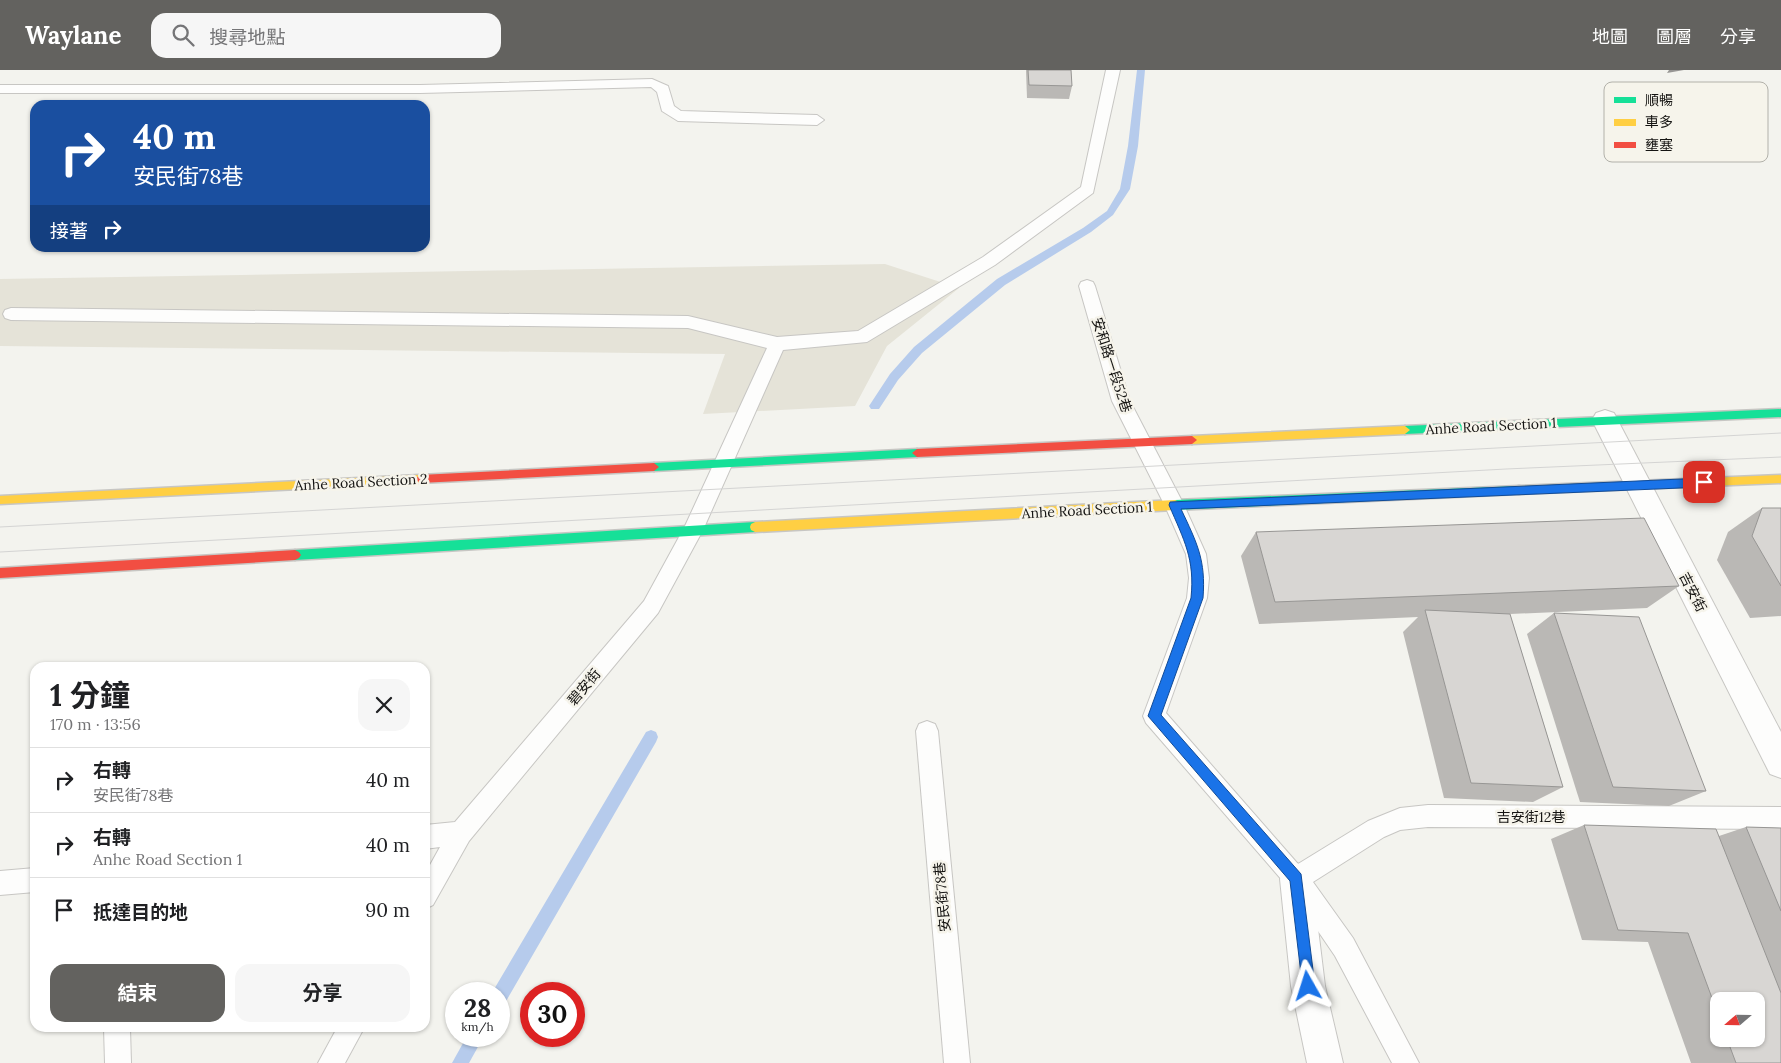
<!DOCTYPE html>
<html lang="zh-TW">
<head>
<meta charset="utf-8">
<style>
	body { margin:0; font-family:Lora,"Noto Sans TC",serif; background:#f6f6f6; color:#202124; height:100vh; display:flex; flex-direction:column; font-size:19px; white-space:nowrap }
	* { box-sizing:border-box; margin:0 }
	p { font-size:16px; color:#757577 }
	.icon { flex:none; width:28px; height:28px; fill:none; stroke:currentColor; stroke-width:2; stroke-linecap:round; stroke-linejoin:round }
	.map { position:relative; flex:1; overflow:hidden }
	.sheet { position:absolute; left:30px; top:592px; width:400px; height:370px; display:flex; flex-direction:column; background:#fff; border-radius:15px; box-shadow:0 1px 4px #0004 }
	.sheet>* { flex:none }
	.guide { position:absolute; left:30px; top:30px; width:400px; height:152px; border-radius:15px; box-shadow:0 1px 4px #0004; background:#1a4fa0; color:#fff; overflow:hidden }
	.needle { width:32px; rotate:250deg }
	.tools { position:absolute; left:1710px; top:922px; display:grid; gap:10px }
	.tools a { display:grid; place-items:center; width:55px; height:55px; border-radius:10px; background:#fff; box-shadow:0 1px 4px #0004; font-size:25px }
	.speed { position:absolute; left:445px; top:912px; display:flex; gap:10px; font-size:25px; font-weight:700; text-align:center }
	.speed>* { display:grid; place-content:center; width:65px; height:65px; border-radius:50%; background:#fff; box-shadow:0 1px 4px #0004; line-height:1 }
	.speed small { font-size:12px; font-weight:400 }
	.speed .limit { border:8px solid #d22; background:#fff; color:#111 }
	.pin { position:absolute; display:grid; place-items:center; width:42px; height:42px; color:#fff; margin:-21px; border-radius:10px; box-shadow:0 2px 8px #0006 }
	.me { position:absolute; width:55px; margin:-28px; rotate:354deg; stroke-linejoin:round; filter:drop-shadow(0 0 4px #0008) }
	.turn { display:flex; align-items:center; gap:18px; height:105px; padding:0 20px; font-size:22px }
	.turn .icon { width:65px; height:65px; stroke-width:2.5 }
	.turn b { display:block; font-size:35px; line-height:42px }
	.then { display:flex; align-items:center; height:48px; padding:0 20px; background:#0003; gap:10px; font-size:19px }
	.round { display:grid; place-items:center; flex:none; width:52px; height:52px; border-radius:15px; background:#f6f6f6 }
	.headline { display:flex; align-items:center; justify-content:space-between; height:85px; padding:0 20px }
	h1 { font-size:30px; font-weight:700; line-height:38px }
	.cta { display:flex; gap:10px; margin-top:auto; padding:10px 20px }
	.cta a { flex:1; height:58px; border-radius:15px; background:#63625f; color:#fff; font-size:20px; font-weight:700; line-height:58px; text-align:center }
	.cta a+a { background:#f6f6f6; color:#202124 }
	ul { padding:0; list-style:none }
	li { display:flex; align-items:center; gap:15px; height:65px; padding:0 20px; border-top:1px solid #e0e0e0 }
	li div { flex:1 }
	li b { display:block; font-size:19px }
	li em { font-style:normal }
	header { display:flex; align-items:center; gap:30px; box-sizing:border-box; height:70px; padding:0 25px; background:#63625f; color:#fff }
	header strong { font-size:24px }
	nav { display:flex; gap:28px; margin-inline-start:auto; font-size:18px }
	.search { width:350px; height:45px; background:#f6f6f6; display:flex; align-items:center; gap:12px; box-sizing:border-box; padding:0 18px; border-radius:15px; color:#757577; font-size:19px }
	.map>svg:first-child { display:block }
</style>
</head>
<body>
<header>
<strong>Waylane</strong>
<div class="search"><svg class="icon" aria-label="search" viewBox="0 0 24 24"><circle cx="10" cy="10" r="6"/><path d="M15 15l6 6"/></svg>搜尋地點</div>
<nav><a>地圖</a><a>圖層</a><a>分享</a></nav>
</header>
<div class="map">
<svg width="1781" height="993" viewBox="0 0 1781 993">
	<rect width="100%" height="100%" fill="#f3f3ee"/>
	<!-- built -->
	<polygon fill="#e5e3d8" points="885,194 959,218 887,276 855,336 703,344 725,284 0,276 0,209"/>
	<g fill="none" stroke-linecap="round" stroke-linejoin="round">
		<!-- stream -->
		<g fill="#b6cbec" fill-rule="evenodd">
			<polygon points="1137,0 1145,0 1138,76 1130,119 1113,145 1091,162 1005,215 922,283 898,310 879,339 871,339 869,336 871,333 890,304 914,277 997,209 1083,158 1107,141 1120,119 1128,76"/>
			<polygon points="651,660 656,662 658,667 656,672 505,933 499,935 499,924 492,924 493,921 646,662"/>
			<polygon points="467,966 484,966 469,993 452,993"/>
		</g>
		<!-- lane casing -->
		<g stroke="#c7c6c3" stroke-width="2">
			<g id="lane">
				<polygon points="1106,0 1120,0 1093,123 995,195 867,272 783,280 703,460 658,543 469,771 433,835 425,839 425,804 440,777 425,779 425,755 455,752 644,531 685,456 767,278 688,258 11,250 5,248 3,244 5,240 11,238 688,246 777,267 858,261 983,187 1081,117"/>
				<polygon points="652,9 668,16 674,36 681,41 817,45 824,50 817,55 678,51 662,41 657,22 651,17 420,23 0,23 0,15 420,15"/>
				<polygon points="1087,210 1093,212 1095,216 1130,331 1184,435 1206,484 1209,508 1207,528 1166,643 1298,794 1368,751 1400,738 1428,735 1781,737 1781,759 1428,757 1400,760 1384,767 1313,812 1353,868 1419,993 1392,993 1335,886 1288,817 1146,653 1143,646 1187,528 1189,508 1186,484 1165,436 1112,331 1079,216 1081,212"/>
				<polygon points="927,651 935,654 938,661 970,993 944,993 916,661 919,654"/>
				<polygon points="35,798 35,822 0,825 0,801"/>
				<polygon points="104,958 130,958 131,993 105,993"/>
				<polygon points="337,958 364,958 345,993 318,993"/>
			</g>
		</g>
		<!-- street casing -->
		<g stroke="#c7c6c3" stroke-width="2">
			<g id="street">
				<polygon points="1605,340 1614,343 1781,662 1781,708 1770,704 1592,350 1596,343"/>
				<polygon points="1296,793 1308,797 1312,809 1325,916 1343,993 1307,993 1291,916 1280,809 1284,797"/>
			</g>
		</g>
		<!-- fast casing -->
		<g stroke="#c7c6c3" stroke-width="3">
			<g id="fast">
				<polygon points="1781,339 1781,347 1405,364 1400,360 1405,356"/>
				<polygon points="917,379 922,383 917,387 654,401 649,397 654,393"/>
				<polygon points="1519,416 1523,417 1524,420 1523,423 1519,424 1175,440 1171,438 1170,435 1171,432 1175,430"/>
				<polygon points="755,452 759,454 760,457 759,460 755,462 295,490 291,488 289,485 291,482 295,480"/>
			</g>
		</g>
		<!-- slow casing -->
		<g stroke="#c7c6c3" stroke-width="3">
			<g id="slow">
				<polygon points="1405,356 1410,360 1405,364 1192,374 1187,370 1192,366"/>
				<polygon points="420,405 425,409 420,413 0,434 0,426"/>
				<polygon points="1781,405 1781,413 1519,424 1515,423 1514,420 1515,417 1519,416"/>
				<polygon points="1175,430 1179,432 1180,435 1179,438 1175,440 755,462 751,460 750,457 751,454 755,452"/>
			</g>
		</g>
		<!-- jam casing -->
		<g stroke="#c7c6c3" stroke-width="3">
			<g id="jam">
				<polygon points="1192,366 1197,370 1192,374 917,387 912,383 917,379"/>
				<polygon points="654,393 659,397 654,401 420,413 415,409 420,405"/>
				<polygon points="295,480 299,482 301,485 299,488 295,490 0,508 0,498"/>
			</g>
		</g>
		<!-- lane -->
		<use href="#lane" fill="#fdfdfc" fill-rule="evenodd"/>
		<!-- street -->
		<use href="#street" fill="#fdfdfc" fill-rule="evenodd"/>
		<!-- fast -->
		<use href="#fast" fill="#16e098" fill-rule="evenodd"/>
		<!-- slow -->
		<use href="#slow" fill="#ffcf43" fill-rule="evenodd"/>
		<!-- jam -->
		<use href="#jam" fill="#f24e42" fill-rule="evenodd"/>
		<!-- tram -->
		<g stroke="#d4d4d3" stroke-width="1">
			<polyline points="0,457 1781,363"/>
			<polyline points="0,482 1506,399 1781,387"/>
		</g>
	</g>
	<!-- wall -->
	<g fill="#bab8b5" fill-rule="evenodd">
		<polygon points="1026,0 1071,0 1072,16 1069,29 1027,28"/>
		<polygon points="1762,438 1781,438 1781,546 1750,548 1717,490 1728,462"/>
		<polygon points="1256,462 1679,516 1647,538 1510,544 1563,717 1533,732 1444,728 1403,562 1418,547 1259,554 1241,486"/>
		<polygon points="1554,543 1706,721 1669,736 1580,732 1527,564"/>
		<path d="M 1584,755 L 1719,766 L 1746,757 L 1781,758 L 1781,993 L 1691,993 L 1648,872 L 1582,870 L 1551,769 ZM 1719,931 L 1756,969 L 1719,969 Z"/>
	</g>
	<!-- shaded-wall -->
	<polygon fill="#979694" points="1669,0 1684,0 1667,3"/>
	<!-- building -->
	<g fill="#d8d6d3" stroke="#979694">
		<polygon points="1028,0 1071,0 1072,16 1029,15"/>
		<polygon points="1762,438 1781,438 1781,516 1752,466"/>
		<polygon points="1644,448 1679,516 1275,532 1256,462"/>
		<polygon points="1425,540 1510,544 1563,717 1471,713"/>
		<polygon points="1554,543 1639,547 1706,721 1613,717"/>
		<polygon points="1584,755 1716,759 1781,923 1781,993 1736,993 1727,969 1756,969 1756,931 1719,931 1719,947 1688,863 1618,860"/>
		<polygon points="1746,757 1781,758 1781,841"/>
	</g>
	<!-- route -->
	<path fill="#1a73e8" stroke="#114b97" d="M 1704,408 L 1709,412 L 1704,417 L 1181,439 C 1197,473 1206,490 1203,528 L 1161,645 L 1301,804 L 1315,916 L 1313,921 L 1308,923 L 1303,921 L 1290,811 L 1148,646 L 1191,528 C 1195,489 1184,470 1169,435 L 1170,432 Z"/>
	<g text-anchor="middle" stroke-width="5" stroke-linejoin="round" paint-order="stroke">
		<!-- street labels -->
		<g font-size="14" fill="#151412" stroke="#f6f4eb">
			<text transform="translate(1112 295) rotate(72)" y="5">安和路一段52巷</text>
			<text transform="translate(1491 356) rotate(-3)" y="5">Anhe Road Section 1</text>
			<text transform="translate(361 412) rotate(-3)" y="5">Anhe Road Section 2</text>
			<text transform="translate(1087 440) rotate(-3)" y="5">Anhe Road Section 1</text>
			<text transform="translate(1693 522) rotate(63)" y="5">吉安街</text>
			<text transform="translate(584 617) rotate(-50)" y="5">碧安街</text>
			<text x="1531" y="752">吉安街12巷</text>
			<text transform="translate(942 827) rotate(-95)" y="5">安民街78巷</text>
		</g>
	</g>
	<!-- legend -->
	<rect x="1604" y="12" width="164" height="80" rx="8" fill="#f6f4eb" stroke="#b2b1aa" stroke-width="1"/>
	<rect x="1614" y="27" width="22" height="6" fill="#16e098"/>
	<rect x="1614" y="49" width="22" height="7" fill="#ffcf43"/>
	<rect x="1614" y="72" width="22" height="6" fill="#f24e42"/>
	<g font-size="14" fill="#151412">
		<text x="1645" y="35">順暢</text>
		<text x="1645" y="57">車多</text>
		<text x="1645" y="80">壅塞</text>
	</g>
</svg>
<div class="tools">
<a><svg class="needle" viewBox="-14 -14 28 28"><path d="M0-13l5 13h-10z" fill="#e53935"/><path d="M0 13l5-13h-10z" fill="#757577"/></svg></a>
</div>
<div class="speed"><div>28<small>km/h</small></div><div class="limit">30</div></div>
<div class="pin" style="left:1704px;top:412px;background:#d93025"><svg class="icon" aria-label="arrive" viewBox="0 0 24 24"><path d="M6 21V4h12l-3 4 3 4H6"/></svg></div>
<svg class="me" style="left:1308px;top:916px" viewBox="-20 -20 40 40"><path d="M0-17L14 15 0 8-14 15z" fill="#1a73e8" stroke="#fff" stroke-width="4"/></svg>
<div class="guide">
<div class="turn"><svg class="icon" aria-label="right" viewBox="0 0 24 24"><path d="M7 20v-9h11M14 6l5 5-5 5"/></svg><div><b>40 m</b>安民街78巷</div></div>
<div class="then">接著<svg class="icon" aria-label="right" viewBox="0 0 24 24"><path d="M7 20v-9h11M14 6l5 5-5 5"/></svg></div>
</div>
<section class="sheet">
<div class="headline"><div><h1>1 分鐘</h1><p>170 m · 13:56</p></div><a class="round"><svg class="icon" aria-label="close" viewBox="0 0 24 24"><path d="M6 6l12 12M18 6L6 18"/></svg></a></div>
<ul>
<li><svg class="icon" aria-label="right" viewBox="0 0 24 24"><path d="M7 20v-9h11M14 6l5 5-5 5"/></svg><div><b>右轉</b><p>安民街78巷</p></div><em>40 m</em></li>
<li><svg class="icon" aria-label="right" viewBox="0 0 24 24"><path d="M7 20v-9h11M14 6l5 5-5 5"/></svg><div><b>右轉</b><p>Anhe Road Section 1</p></div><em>40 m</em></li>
<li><svg class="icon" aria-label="arrive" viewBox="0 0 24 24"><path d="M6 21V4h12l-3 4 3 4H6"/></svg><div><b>抵達目的地</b></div><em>90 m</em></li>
</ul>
<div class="cta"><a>結束</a><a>分享</a></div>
</section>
</div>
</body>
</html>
